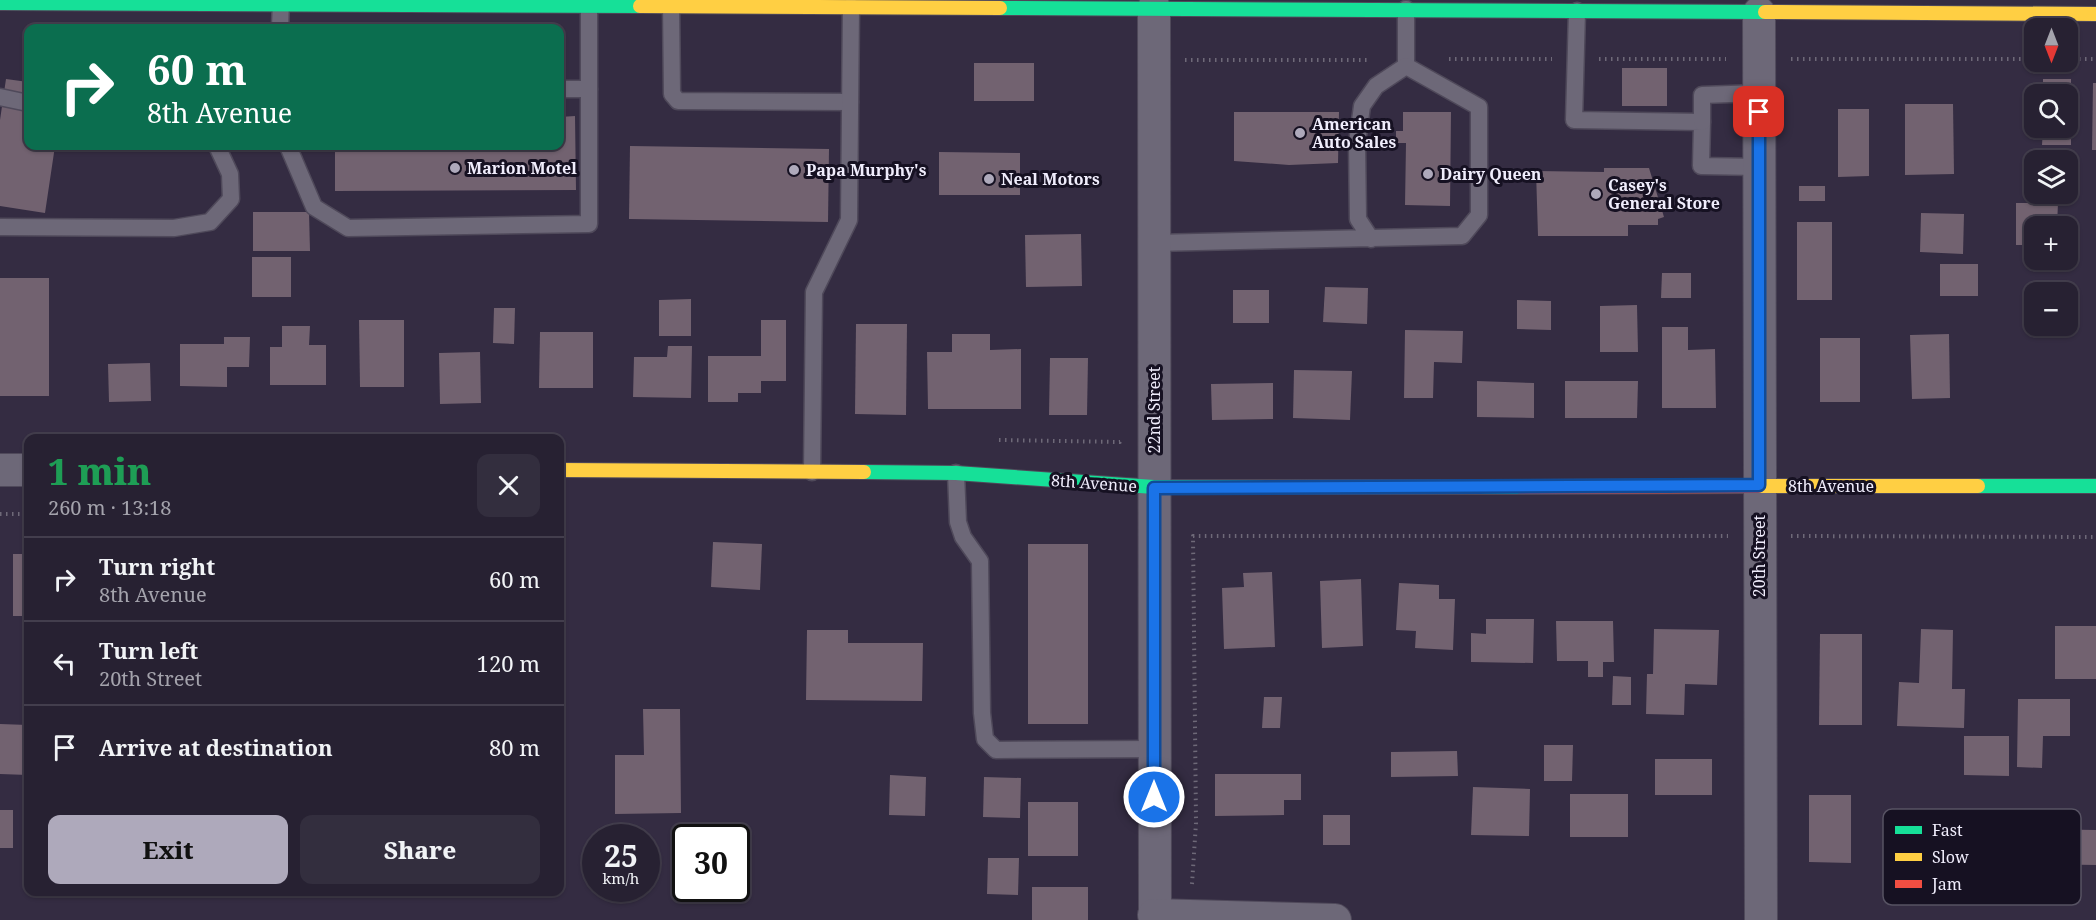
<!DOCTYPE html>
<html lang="en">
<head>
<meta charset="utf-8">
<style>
	body { margin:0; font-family:"Noto Serif",serif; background:#332e3e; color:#f1f3f6; height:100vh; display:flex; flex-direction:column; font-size:22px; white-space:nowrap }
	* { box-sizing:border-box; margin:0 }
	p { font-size:20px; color:#a4a3ac }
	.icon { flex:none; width:33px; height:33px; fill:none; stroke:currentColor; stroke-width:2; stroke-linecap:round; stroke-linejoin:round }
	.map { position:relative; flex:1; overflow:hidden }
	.details { position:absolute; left:24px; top:434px; width:540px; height:462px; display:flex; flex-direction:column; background:#272132; border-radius:12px; box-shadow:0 2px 4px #0004,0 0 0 2px #433e4d }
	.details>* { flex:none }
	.top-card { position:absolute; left:24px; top:24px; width:540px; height:126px; border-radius:12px; box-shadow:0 2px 4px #0004,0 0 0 2px #433e4d; background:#0b6e4f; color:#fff; overflow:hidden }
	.needle { width:39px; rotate:180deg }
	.buttons { position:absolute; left:2024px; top:18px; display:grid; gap:12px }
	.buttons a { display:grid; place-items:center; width:54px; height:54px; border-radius:12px; background:#272132; box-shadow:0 2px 4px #0004,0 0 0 2px #433e4d; font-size:30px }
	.speed { position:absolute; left:582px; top:824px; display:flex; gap:12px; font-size:30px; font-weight:700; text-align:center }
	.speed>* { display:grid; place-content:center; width:78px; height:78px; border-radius:50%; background:#272132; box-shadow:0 2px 4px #0004,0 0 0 2px #433e4d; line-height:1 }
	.speed small { font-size:15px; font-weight:400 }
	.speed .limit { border:3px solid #111; border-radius:9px; background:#fff; color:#111 }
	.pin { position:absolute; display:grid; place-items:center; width:51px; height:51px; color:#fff; margin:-26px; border-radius:12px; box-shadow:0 3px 9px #0006 }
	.me { position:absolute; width:66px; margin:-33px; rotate:0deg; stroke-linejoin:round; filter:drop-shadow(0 0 4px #0008) }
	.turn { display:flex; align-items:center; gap:21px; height:126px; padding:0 24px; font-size:27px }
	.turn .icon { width:78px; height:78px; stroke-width:2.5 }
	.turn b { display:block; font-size:42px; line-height:51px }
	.round { display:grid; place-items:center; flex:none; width:63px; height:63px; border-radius:12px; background:#332e3e }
	.summary { display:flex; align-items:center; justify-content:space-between; height:102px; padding:0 24px }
	h1 { font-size:36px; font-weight:800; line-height:45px; color:#1e9e55 }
	.primary-button { display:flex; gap:12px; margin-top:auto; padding:12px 24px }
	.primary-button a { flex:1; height:69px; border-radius:12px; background:#aea9bb; color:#111; font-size:24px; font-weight:800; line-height:69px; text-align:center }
	.primary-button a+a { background:#332e3e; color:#f1f3f6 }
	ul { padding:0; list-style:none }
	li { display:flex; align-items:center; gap:18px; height:84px; padding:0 24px; border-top:2px solid #433e4d }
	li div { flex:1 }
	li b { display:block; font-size:22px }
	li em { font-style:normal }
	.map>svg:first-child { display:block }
</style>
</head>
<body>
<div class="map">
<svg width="2096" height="920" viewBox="0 0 2096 920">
	<rect width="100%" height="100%" fill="#342c42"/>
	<!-- building -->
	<g fill="#726270">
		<rect x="974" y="63" width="60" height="38"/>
		<rect x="1622" y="68" width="45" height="38"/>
		<polygon points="6,79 28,82 28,146 55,146 45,213 0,206 0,120"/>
		<polygon points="2043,79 2071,79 2071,145 2042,145 2043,128 2067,128 2067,94 2043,94"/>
		<polygon points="2093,83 2096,83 2096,150 2092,150"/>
		<polygon points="1905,104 1953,104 1954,174 1905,175"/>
		<polygon points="1838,109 1869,109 1869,176 1838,177"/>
		<polygon points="1234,112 1339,112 1338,163 1289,165 1234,161"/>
		<polygon points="1403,112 1451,112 1450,206 1405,205 1406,143 1396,143 1396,131 1403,131"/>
		<polygon points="575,116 576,190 335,191 335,146 560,146 560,117"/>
		<polygon points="630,146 829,149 828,222 629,219"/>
		<polygon points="939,152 1020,153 1020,195 939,195"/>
		<polygon points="1604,168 1649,168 1664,217 1658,219 1658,225 1628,225 1628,236 1538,236 1536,171 1604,172"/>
		<rect x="1799" y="186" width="26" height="15"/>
		<polygon points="2016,203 2058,203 2057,226 2034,226 2034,245 2016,245"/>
		<polygon points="253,212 309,212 310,251 253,251"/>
		<polygon points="1921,213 1964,214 1963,254 1920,252"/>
		<rect x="1797" y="222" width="35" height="78"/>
		<polygon points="1081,234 1082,286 1026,287 1025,235"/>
		<rect x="252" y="257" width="39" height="40"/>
		<rect x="1940" y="264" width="38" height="32"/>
		<polygon points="1662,273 1691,273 1691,298 1661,298"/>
		<rect x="0" y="278" width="49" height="118"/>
		<polygon points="1325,287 1368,288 1367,324 1323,322"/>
		<rect x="1233" y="290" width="36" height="33"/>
		<polygon points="691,299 691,336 659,336 659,300"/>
		<polygon points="1517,300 1551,301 1551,330 1517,329"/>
		<polygon points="1637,305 1638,352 1600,352 1600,306"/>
		<polygon points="494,308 515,308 514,344 493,343"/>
		<polygon points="359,320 404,320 404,387 360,387"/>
		<polygon points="761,320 786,320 786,381 761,381 761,393 738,393 738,402 708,402 708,356 761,356"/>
		<polygon points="856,324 907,324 906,415 855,414"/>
		<polygon points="282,326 310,326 309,345 326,345 326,385 270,385 270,347 282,347"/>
		<polygon points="1662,327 1688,327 1688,350 1715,349 1716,408 1662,408"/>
		<polygon points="1405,330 1463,331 1462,363 1434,362 1433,398 1404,398"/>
		<polygon points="540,332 593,332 593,388 539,388"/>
		<polygon points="952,334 990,334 990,350 1021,349 1021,409 928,409 927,352 952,352"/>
		<polygon points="1949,334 1950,398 1912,399 1910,335"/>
		<polygon points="224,337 250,337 249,367 227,367 227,387 180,386 180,344 224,344"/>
		<rect x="1820" y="338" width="40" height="64"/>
		<polygon points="668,346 692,346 691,398 633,397 634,357 667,357"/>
		<polygon points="480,352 481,403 440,404 439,353"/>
		<polygon points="1050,358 1088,358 1087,415 1049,415"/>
		<polygon points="150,363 151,401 109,402 108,364"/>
		<polygon points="1294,370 1352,371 1350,420 1293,418"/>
		<polygon points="1477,381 1534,383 1534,418 1477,417"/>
		<polygon points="1565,381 1638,381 1637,418 1565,418"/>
		<polygon points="1273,383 1273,419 1212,420 1211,384"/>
		<polygon points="713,542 762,544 760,590 711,587"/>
		<rect x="1028" y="544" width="60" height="180"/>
		<rect x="13" y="554" width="15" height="62"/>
		<polygon points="1272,572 1275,647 1224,649 1222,588 1244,587 1243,573"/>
		<polygon points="1361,579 1363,646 1322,648 1320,581"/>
		<polygon points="1399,583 1439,585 1439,599 1455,599 1453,650 1415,648 1416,631 1396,630"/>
		<polygon points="1486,619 1534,619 1533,663 1471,662 1471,633 1486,634"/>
		<polygon points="1556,621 1613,621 1614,662 1603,662 1603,677 1588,677 1588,661 1557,661"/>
		<rect x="2055" y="626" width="41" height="53"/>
		<polygon points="1654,629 1719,630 1717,685 1685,684 1684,715 1646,714 1647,674 1653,674"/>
		<polygon points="1921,629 1953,630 1952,689 1965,689 1964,728 1897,726 1899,682 1919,683"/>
		<polygon points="807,630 848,630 848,643 923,643 922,701 806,700"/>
		<polygon points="1820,634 1862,634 1862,725 1819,725"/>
		<polygon points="560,651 564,651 563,711 560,711"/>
		<polygon points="1613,676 1631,677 1631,705 1612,705"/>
		<polygon points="1264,697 1282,697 1280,728 1262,728"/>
		<polygon points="2018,699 2070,699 2070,736 2043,736 2042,768 2017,767"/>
		<polygon points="643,709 680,709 681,813 615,814 615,755 644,755"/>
		<polygon points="0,724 28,725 28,775 0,774"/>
		<polygon points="1964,736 2009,736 2009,776 1964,775"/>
		<polygon points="1544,745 1573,745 1572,781 1544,781"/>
		<polygon points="1457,751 1458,776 1391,777 1391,752"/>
		<rect x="1655" y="759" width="57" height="36"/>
		<polygon points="1215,774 1301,774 1301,800 1284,800 1284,815 1215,816"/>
		<polygon points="890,775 926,777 925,816 889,815"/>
		<polygon points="984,777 1021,778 1020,818 983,817"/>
		<polygon points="1473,787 1530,789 1529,836 1471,835"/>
		<rect x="1570" y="794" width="58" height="43"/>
		<polygon points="1809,795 1851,795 1851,863 1809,862"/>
		<rect x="1028" y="802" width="50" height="54"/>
		<rect x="0" y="810" width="13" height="38"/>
		<rect x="1323" y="815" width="27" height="30"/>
		<polygon points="2029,829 2096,830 2096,865 2028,864"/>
		<polygon points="988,858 1019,858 1018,895 987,894"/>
		<rect x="1032" y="887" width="56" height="33"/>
	</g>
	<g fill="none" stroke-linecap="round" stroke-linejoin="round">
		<!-- lane casing -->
		<g stroke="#4f495a" stroke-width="19">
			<g id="lane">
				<polyline points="671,3 672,94 678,101 850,102"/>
				<polyline points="1577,11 1574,120 1702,122 1701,166 1759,167"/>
				<polyline points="280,28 281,0"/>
				<polyline points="1406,66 1406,9"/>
				<polyline points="560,89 589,89"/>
				<polyline points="0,97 28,103"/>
				<polyline points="1702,122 1702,95 1759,93"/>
				<polyline points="288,146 314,207 348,228 589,224 589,6"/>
				<polyline points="0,227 174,228 210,222 231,199 230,174 217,146"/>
				<polyline points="1154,243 1462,236 1479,215 1479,107 1406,66 1376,86 1362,106 1357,143 1358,219 1371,239"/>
				<polyline points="812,472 814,292 849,220 851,7"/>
				<polyline points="956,473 958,522 963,537 980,561 982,713 985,739 996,750 1154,749"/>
			</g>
		</g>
		<!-- street casing -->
		<g stroke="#4f495a" stroke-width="34">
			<g id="street">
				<polyline points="1154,8 1155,920"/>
				<polyline points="1759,13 1761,920"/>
				<polyline points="0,470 28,470"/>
				<polyline points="1154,915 1335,920"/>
			</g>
		</g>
		<!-- fast casing -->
		<g stroke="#4f495a" stroke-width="16">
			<g id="fast">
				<polyline points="0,3 640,6"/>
				<polyline points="1000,8 1765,12"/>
				<polyline points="864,472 956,473 1154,487 1521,487"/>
				<polyline points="1978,486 2096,486"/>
			</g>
		</g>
		<!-- slow casing -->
		<g stroke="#4f495a" stroke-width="16">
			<g id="slow">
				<polyline points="640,6 1000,8"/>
				<polyline points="1765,12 2096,14"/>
				<polyline points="560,470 864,472"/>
				<polyline points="1758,486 1978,486"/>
			</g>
		</g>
		<!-- jam casing -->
		<g stroke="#4f495a" stroke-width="16">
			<polyline id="jam" points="1521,487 1758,486"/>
		</g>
		<!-- path -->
		<g stroke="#6e6978" stroke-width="4" stroke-dasharray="1.5 4.5" stroke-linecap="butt">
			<polyline points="1449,59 1552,59"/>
			<polyline points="1599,59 1726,59"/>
			<polyline points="1791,59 2034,59"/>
			<polyline points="2067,59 2096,59"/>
			<polyline points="1185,60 1369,60"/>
			<polyline points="999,440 1120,442 1122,439"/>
			<polyline points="0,514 28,514"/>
			<polyline points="1791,536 2096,537"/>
			<polyline points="1192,884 1196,823 1193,536 1728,536"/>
		</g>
		<!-- lane -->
		<use href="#lane" stroke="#6d6878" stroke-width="16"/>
		<!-- street -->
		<use href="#street" stroke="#6d6878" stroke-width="32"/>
		<!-- fast -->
		<use href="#fast" stroke="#16e098" stroke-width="14"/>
		<!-- slow -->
		<use href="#slow" stroke="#ffcf43" stroke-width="14"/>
		<!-- jam -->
		<use href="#jam" stroke="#f24e42" stroke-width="14"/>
	</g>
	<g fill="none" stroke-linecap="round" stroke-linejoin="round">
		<!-- route casing -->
		<g stroke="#114b97" stroke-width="15">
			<polyline id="route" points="1154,797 1154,488 1759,485 1759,112"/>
		</g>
		<!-- route -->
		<use href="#route" stroke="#1a73e8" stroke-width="10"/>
	</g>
	<!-- markers -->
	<g fill="#aea9bb" stroke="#161122" stroke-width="2">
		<circle cx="1300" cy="133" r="6"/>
		<circle cx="455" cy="168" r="6"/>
		<circle cx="794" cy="170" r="6"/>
		<circle cx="1428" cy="174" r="6"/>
		<circle cx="989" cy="179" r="6"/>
		<circle cx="1596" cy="194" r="6"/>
	</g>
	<g text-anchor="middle" stroke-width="6" stroke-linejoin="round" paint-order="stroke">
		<!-- poi labels -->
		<g font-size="16" font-weight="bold" fill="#f0edfc" stroke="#161122" text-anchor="start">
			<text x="1312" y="130">American<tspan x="1312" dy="18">Auto Sales</tspan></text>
			<text x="467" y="174">Marion Motel</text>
			<text x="806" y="176">Papa Murphy's</text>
			<text x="1440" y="180">Dairy Queen</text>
			<text x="1001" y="185">Neal Motors</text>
			<text x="1608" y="191">Casey's<tspan x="1608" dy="18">General Store</tspan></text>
		</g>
		<!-- street labels -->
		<g font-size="16" fill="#f0edfc" stroke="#161122">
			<text transform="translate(1154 410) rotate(-90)" y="6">22nd Street</text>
			<text transform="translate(1094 483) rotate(4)" y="6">8th Avenue</text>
			<text x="1831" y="492">8th Avenue</text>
			<text transform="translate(1759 556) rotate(-90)" y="6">20th Street</text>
		</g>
	</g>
	<!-- legend -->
	<rect x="1883" y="809" width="198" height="96" rx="9" fill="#161122" stroke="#575363" stroke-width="1.5"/>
	<rect x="1895" y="826" width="27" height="8" fill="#16e098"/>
	<rect x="1895" y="853" width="27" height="8" fill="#ffcf43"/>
	<rect x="1895" y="880" width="27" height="8" fill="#f24e42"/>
	<g font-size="16" fill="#f0edfc">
		<text x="1932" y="836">Fast</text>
		<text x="1932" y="863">Slow</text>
		<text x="1932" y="890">Jam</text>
	</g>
</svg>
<div class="buttons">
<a><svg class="needle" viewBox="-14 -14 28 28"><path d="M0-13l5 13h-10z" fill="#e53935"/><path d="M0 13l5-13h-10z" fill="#a4a3ac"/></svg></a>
<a><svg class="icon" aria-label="search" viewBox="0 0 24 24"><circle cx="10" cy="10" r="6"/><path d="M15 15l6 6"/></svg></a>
<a><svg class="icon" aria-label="layers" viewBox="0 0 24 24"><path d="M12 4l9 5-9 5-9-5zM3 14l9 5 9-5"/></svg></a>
<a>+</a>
<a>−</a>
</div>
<div class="speed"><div>25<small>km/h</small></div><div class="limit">30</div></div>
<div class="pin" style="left:1759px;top:112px;background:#d93025"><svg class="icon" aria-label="arrive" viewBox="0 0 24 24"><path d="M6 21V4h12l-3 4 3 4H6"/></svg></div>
<svg class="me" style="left:1154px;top:797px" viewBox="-20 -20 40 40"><circle r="17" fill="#1a73e8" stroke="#fff" stroke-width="3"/><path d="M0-11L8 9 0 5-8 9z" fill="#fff"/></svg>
<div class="top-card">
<div class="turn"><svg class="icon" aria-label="right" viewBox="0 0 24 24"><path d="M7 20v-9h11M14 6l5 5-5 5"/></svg><div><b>60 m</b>8th Avenue</div></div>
</div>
<section class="details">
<div class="summary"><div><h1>1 min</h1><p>260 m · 13:18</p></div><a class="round"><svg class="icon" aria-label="close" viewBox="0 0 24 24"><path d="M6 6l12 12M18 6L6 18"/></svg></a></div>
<ul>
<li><svg class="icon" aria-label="right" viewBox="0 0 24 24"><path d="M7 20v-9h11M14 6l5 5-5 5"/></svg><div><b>Turn right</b><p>8th Avenue</p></div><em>60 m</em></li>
<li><svg class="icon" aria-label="left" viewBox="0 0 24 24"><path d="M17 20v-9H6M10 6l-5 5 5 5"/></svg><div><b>Turn left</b><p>20th Street</p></div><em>120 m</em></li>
<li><svg class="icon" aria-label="arrive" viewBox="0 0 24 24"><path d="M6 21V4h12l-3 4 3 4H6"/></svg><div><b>Arrive at destination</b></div><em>80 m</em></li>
</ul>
<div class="primary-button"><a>Exit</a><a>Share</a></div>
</section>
</div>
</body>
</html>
